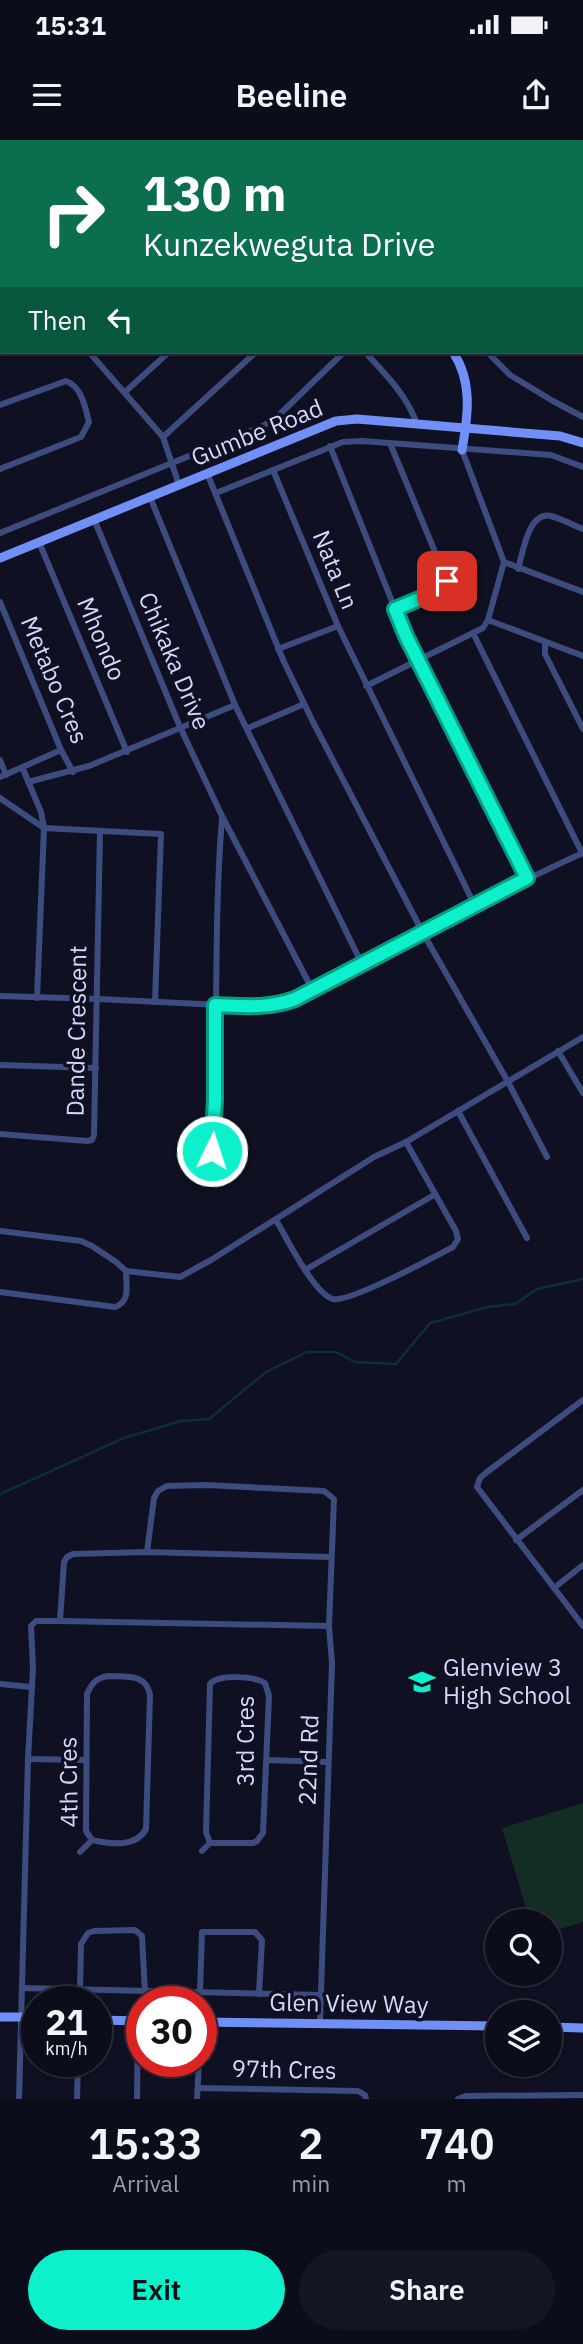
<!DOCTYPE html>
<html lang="en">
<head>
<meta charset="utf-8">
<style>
	body { margin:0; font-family:"IBM Plex Sans",sans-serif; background:#141623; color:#f1f3f6; height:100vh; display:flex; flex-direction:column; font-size:26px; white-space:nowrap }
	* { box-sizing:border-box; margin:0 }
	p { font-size:23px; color:#9a9ca2 }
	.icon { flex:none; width:38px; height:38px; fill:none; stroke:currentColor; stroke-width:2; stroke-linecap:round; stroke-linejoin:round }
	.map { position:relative; height:1959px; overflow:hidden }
	.panel { display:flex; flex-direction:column; background:#0b0d1a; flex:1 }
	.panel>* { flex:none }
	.banner { position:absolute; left:0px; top:0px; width:584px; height:214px; box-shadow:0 2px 5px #0004,0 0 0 2px #2b2d39; background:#0b6e4f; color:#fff; overflow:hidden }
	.controls { position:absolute; left:485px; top:1769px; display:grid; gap:14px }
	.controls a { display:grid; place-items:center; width:77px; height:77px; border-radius:50%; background:#0b0d1a; box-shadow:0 2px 5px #0004,0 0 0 2px #2b2d39; font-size:35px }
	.speed { position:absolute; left:21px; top:1846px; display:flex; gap:14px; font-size:35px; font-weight:700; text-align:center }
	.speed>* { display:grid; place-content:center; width:91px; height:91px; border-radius:50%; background:#0b0d1a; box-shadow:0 2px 5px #0004,0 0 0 2px #2b2d39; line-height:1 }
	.speed small { font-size:18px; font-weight:400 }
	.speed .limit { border:10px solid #d22; background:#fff; color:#111 }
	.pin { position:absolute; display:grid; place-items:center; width:60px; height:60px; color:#fff; margin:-30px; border-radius:14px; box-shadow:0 4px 10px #0006 }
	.me { position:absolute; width:77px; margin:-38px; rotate:4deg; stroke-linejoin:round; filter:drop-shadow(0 0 5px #0008) }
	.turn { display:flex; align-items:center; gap:24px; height:147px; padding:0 28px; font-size:32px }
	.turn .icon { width:91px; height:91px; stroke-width:2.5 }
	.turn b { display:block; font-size:49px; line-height:60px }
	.then { display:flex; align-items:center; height:66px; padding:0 28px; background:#0003; gap:14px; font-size:26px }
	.eta { display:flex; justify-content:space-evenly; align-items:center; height:119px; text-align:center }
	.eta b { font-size:42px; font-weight:600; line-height:49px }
	.action { display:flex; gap:14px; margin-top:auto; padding:14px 28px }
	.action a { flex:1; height:80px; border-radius:42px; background:#0cf0cb; color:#111; font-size:28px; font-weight:600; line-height:80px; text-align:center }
	.action a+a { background:#141623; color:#f1f3f6 }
	.status { display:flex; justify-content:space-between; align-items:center; height:49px; padding:0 35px; background:#0b0d1a; direction:ltr }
	.status svg { height:19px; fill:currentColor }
	header { display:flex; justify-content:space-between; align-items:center; height:91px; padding:0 28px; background:#0b0d1a; font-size:32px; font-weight:600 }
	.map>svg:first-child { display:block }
</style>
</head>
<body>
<div class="status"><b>15:31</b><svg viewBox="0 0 49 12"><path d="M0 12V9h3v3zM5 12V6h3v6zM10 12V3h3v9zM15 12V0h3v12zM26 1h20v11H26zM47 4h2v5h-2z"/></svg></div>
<header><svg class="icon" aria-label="menu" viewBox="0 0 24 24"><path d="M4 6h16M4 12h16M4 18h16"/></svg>Beeline<svg class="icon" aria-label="share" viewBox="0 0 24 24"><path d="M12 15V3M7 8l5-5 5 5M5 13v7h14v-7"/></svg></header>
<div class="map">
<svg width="583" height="1959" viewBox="0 0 583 1959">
	<rect width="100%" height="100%" fill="#0f1123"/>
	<!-- pitch -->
	<g fill="#132d25">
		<polygon points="191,0 189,2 67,1 68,0"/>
		<polygon points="583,1663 583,1782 550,1792 550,1782 530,1781 502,1688"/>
	</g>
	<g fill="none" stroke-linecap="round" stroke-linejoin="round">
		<!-- stream -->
		<polyline stroke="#0c2c3f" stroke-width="2.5" points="0,1354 124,1298 181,1281 209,1279 266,1232 307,1212 336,1212 355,1222 396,1224 430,1183 488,1167 515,1164 537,1149 583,1139"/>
		<!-- street -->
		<g stroke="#3d4c7f" stroke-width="6">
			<polyline points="225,2 227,0"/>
			<polyline points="507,2 509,0"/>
			<polyline points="0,198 2,197"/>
			<polyline points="89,212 163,297 179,345"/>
			<path d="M 365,212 C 386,235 406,254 417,284"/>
			<polyline points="487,212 510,235 553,261 583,277"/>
			<polyline points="582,212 583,212"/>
			<polyline points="125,252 169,212"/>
			<path d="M 0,265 L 66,241 C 82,247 85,267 89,282 L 81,297 L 0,329"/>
			<polyline points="163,297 256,212"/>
			<polyline points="330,306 395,469 443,449 447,441 390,303"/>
			<polyline points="462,310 504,422 583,452"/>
			<polyline points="273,330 338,486 474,764"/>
			<polyline points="207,333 284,522 313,582 423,793 507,940 547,1017"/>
			<polyline points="216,353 343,302 362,301 551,315 583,327"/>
			<polyline points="150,357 235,565 362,824"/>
			<polyline points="94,379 180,587 222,676 312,849"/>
			<polyline points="0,393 263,286 277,277 344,212"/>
			<polyline points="39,402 127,612"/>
			<path d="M 518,429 C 523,413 528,371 551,376 C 562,379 573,385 583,389"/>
			<polyline points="0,462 61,610 73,632"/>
			<polyline points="395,469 406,496 527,738"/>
			<polyline points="488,480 583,516"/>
			<polyline points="473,493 582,713"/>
			<polyline points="545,502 545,514 583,589"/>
			<polyline points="278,509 338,486"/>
			<polyline points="366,546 483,488 488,480 504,422"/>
			<polyline points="248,588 304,564"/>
			<polyline points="0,620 6,635"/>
			<polyline points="23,629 41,672 44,688 37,858"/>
			<polyline points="0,637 61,610"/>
			<polyline points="28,642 89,626 235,565"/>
			<polyline points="0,658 44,688"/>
			<polyline points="44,688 161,694 155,862"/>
			<path d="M 0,856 L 98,859 L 259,867 C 293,863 322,844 353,829 C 430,791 504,748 583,713"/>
			<polyline points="558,911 583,953"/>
			<polyline points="0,925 96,928"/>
			<polyline points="458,971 527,1098"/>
			<polyline points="0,994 87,1001 92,1000 94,995 100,691"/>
			<path d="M 212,1011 C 219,900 213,789 222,678"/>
			<path d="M 276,1080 C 286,1097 314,1154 333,1159 C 350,1163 434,1117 453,1107 L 458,1099 L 456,1091 L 406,1002"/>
			<polyline points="0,1091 81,1101 92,1106 116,1122 126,1131 180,1137 211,1120 374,1017 406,1002 583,897"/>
			<polyline points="305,1130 434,1055"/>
			<path d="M 0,1152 L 115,1167 C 131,1161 126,1146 126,1131"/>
			<polyline points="583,1260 487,1332 480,1338 477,1347 583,1486"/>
			<polyline points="516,1400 583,1350"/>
			<polyline points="147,1412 154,1358 158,1351 167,1346 206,1345 324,1351 334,1359 329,1486 332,1523 320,1882"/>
			<polyline points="554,1448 583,1425"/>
			<polyline points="60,1481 64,1422 67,1417 73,1414 147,1412 331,1417"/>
			<path d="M 108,1536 C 126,1537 146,1533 150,1555 L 146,1689 C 136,1708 110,1704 92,1700 L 86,1691 L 87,1554 C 92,1543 96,1538 108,1536 Z"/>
			<polyline points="0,1544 31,1547"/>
			<polyline points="28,1619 86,1620"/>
			<polyline points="267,1620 327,1622"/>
			<path d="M 202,1711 L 210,1703 L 206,1692 L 210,1544 C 219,1534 254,1536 265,1543 L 269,1556 L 263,1693 L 257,1701 L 253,1703 L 210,1703"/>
			<polyline points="80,1712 92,1700"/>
			<polyline points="22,1848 321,1855"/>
			<polyline points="80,1850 81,1804 88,1793 94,1791 135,1790 142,1796 145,1852"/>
			<polyline points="200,1852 202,1792 255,1792 262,1800 259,1854"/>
			<polyline points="198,1948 358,1951 365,1955 366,1959"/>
			<polyline points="19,1959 28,1619 33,1528 31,1486 36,1481 60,1481 329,1486"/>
			<polyline points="77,1959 78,1922"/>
			<polyline points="137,1959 138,1881"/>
			<polyline points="197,1959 199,1922"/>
			<polyline points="458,1959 466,1956 583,1955"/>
		</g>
		<!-- secondary -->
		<g stroke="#7090f8" stroke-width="9">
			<polyline points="260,0 262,2"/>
			<path d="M 453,212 C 473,242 468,276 462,310"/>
			<polyline points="0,418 336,281 357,279 560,296 583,303"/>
			<polyline points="0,1877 37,1877"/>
			<polyline points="96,1880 142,1881"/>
			<polyline points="201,1882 497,1886"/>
			<polyline points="550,1887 583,1888"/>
		</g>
	</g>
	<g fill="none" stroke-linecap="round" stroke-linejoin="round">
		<!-- route casing -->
		<g stroke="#089c84" stroke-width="18">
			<path id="route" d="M 212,1011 L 215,960 L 215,865 C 243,866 268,869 295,859 L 527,738 L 406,496 L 395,469 L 443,449 L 447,441"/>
		</g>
		<!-- route -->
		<use href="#route" stroke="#0cf0cb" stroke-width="12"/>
	</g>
	<!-- icons -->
	<defs>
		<g id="school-bare" transform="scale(2.1)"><path d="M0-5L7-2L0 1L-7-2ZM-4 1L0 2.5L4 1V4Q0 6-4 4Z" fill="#0cf0cb" stroke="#0f1123" stroke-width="2.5" paint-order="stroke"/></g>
	</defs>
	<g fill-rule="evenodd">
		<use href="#school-bare" x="422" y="1542"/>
	</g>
	<g text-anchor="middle" stroke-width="7" stroke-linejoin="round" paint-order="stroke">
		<!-- street labels -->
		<g font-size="24" fill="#d3d9fd" stroke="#0f1123">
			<text transform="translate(257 293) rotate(-22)" y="8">Gumbe Road</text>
			<text transform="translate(335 430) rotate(68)" y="8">Nata Ln</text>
			<text transform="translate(101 499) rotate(67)" y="8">Mhondo</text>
			<text transform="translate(174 521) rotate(67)" y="8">Chikaka Drive</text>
			<text transform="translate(54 540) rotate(67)" y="8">Metabo Cres</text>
			<text transform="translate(77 891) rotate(-89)" y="8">Dande Crescent</text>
			<text transform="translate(246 1601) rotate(-90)" y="8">3rd Cres</text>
			<text transform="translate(309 1620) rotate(-88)" y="8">22nd Rd</text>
			<text transform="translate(69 1642) rotate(-91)" y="8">4th Cres</text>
			<text transform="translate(349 1864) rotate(1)" y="8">Glen View Way</text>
			<text transform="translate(284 1930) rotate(1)" y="8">97th Cres</text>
		</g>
		<!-- poi labels -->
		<g font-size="24" fill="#d3d9fd" stroke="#0f1123" text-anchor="start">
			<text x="443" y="1536">Glenview 3<tspan x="443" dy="28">High School</tspan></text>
		</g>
	</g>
</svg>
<div class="controls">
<a><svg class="icon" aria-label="search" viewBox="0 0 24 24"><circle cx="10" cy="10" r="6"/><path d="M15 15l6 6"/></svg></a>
<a><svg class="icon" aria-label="layers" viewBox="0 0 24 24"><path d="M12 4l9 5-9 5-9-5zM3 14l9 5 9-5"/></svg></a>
</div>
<div class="speed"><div>21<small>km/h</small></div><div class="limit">30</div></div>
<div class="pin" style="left:447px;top:441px;background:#d93025"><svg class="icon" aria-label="arrive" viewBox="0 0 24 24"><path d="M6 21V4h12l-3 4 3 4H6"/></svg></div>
<svg class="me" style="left:212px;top:1011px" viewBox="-20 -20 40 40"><circle r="17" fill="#0cf0cb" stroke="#fff" stroke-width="3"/><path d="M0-11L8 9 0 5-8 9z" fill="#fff"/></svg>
<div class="banner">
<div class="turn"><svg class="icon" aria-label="right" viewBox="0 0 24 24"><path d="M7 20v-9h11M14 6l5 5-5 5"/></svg><div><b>130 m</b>Kunzekweguta Drive</div></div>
<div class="then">Then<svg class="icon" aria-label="left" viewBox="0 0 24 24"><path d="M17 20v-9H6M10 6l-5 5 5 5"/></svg></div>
</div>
</div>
<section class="panel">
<div class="eta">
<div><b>15:33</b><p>Arrival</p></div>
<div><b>2</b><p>min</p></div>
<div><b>740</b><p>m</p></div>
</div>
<div class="action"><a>Exit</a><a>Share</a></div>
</section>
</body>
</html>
